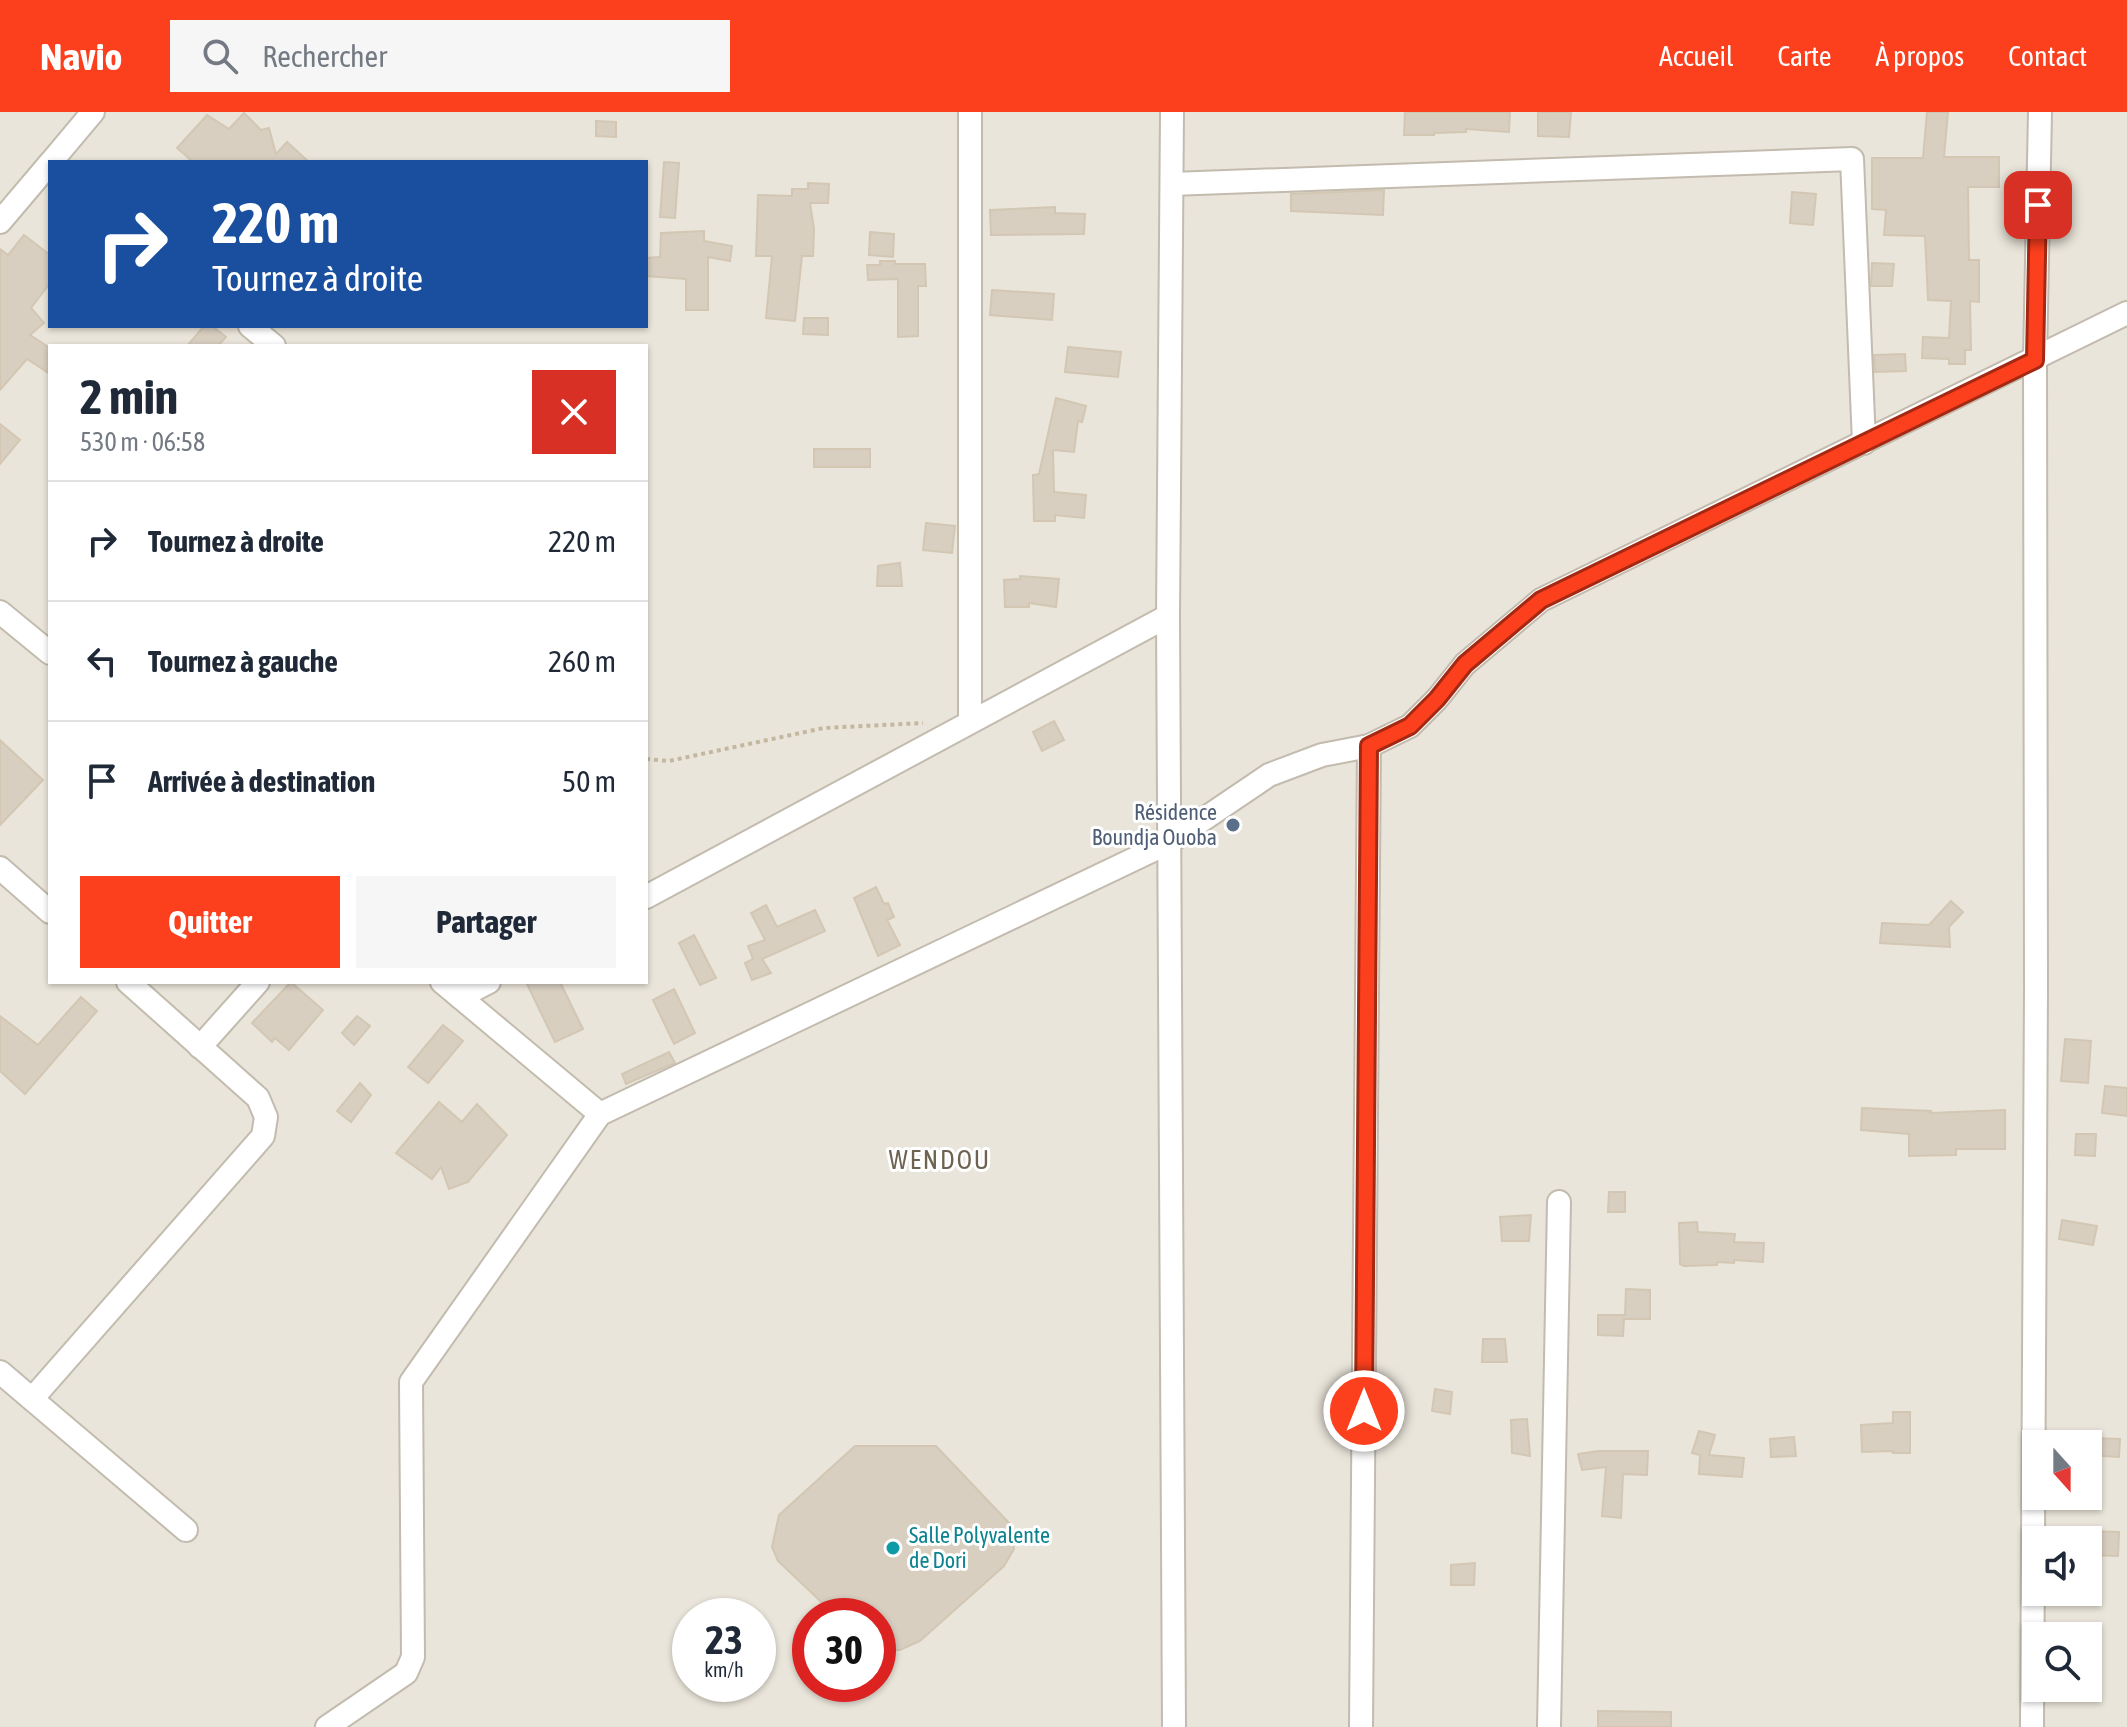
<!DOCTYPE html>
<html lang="fr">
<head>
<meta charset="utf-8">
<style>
	body { margin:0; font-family:"Asap Condensed",sans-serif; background:#f6f6f7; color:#1f2937; height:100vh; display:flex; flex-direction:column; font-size:30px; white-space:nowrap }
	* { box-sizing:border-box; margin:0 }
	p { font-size:26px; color:#747a83 }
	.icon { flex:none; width:44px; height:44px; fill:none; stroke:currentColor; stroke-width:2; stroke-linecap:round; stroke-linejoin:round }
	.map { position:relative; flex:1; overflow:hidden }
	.sheet { position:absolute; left:48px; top:232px; width:600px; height:640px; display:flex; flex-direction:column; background:#fff; border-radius:0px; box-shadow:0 2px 6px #0004 }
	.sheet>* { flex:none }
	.banner { position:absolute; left:48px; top:48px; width:600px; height:168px; border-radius:0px; box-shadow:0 2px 6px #0004; background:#1a4fa0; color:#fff; overflow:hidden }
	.needle { width:52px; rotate:159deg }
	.fabs { position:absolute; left:2022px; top:1318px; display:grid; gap:16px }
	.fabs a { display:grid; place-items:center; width:80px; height:80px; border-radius:0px; background:#fff; box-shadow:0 2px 6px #0004; font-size:40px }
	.speed { position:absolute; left:672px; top:1486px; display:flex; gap:16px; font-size:40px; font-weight:700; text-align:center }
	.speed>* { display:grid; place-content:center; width:104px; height:104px; border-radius:50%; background:#fff; box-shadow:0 2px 6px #0004; line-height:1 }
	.speed small { font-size:20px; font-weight:400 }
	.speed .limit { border:12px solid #d22; background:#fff; color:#111 }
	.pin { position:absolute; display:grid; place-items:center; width:68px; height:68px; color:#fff; margin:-34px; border-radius:16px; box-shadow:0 4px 12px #0006 }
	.me { position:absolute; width:88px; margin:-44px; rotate:0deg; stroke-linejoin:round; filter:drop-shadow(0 0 6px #0008) }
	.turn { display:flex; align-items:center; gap:28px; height:168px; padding:0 32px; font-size:36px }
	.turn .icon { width:104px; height:104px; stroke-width:2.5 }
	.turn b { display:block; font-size:56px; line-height:68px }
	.round { display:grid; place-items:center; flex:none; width:84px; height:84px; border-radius:0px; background:#f6f6f7 }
	.head { display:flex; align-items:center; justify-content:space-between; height:136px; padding:0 32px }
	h1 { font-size:48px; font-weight:700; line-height:60px }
	.primary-button { display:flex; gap:16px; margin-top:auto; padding:16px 32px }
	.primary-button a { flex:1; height:92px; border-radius:0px; background:#fc3f1d; color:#fff; font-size:32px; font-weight:700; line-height:92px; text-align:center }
	.primary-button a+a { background:#f6f6f7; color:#1f2937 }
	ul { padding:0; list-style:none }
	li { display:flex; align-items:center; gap:24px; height:120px; padding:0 32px; border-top:2px solid #e0e1e3 }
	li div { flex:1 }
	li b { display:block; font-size:30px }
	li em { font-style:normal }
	header { display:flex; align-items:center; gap:48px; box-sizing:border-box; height:112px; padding:0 40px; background:#fc3f1d; color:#fff }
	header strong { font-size:38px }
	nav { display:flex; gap:44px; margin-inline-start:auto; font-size:28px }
	.search { width:560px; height:72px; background:#f6f6f7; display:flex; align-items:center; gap:20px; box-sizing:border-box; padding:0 28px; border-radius:0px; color:#747a83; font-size:30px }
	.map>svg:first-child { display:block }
</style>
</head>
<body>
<header>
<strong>Navio</strong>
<div class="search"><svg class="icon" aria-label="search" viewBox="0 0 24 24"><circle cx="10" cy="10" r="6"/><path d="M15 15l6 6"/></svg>Rechercher</div>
<nav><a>Accueil</a><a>Carte</a><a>À propos</a><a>Contact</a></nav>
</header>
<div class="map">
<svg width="2127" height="1615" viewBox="0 0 2127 1615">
	<rect width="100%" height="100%" fill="#f6f3ec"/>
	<!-- residential -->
	<path fill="#eae5da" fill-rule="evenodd" d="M 0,0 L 2127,0 L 2127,1615 L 0,1615 ZM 50,50 L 646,50 L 646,214 L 50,214 ZM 50,234 L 646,234 L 646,870 L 50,870 ZM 2036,1332 L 2088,1332 L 2088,1384 L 2036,1384 ZM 2036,1428 L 2088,1428 L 2088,1480 L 2036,1480 ZM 690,1504 L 758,1504 L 758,1572 L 690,1572 ZM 810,1504 L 878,1504 L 878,1572 L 810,1572 ZM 2036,1524 L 2088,1524 L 2088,1576 L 2036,1576 Z"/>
	<!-- building -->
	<g fill="#d8cfc1" stroke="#d3c7b4" stroke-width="2">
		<polygon points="1405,0 1510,0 1509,20 1466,17 1466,20 1434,21 1434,23 1404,23"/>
		<polygon points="1538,0 1571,0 1569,25 1538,24"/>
		<polygon points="1927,0 1948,0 1944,45 1999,45 1999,75 1968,75 1969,148 1979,148 1979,190 1970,189 1971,238 1965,238 1965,252 1949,252 1949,247 1922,246 1923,225 1949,226 1951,189 1928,188 1925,124 1884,123 1886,98 1872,97 1872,46 1923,46"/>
		<polygon points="244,1 261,18 269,16 276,42 287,30 309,50 193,50 177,36 207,3 229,17"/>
		<polygon points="596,9 616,10 616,25 596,24"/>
		<polygon points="664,50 679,51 675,106 660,105"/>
		<polygon points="808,71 829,72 828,91 810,91 814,117 813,144 802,144 795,209 766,206 772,144 756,144 758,83 792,84 792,77 808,77"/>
		<polygon points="1384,78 1383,103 1291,99 1291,82"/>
		<polygon points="1792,80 1816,82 1813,113 1790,111"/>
		<polygon points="1055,95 1055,101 1085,102 1084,122 991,123 990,98"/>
		<polygon points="704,119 704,129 732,134 730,149 708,145 708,198 686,198 686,167 646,164 646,146 660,145 661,121"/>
		<polygon points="870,120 894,122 893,145 869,143"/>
		<polygon points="24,123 50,143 50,171 31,196 44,211 30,223 50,236 50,262 27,247 0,278 0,137 8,143"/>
		<polygon points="880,149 895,149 895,152 925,152 926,174 918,174 918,224 898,225 898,167 868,168 867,153 880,153"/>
		<polygon points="1872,151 1894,152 1892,174 1871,174"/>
		<polygon points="992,178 1054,182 1052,208 990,203"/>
		<polygon points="804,206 828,206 828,223 803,222"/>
		<polygon points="204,214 212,214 226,225 218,234 187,234"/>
		<polygon points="1068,235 1121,240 1118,265 1065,260"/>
		<polygon points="1905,242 1906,259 1875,260 1874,243"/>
		<polygon points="1056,286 1086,294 1082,310 1078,309 1074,340 1053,338 1054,380 1086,383 1084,406 1055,403 1055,409 1034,409 1033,363 1039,362"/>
		<polygon points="0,312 20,328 0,352"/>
		<rect x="814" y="337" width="56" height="18"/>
		<polygon points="926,411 955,414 952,441 923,438"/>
		<polygon points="900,451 902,474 877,474 878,454"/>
		<polygon points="1020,464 1059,467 1056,495 1029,491 1029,495 1005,495 1004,468 1020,467"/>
		<polygon points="1054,609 1064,628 1042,639 1033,620"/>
		<polygon points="0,628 43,668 0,713"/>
		<polygon points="876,775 884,792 888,791 894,805 887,808 900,833 878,844 854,786"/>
		<polygon points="1951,789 1963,800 1949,815 1950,835 1880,831 1882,811 1929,813"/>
		<polygon points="766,793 777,815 815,798 825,819 762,847 771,861 752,868 745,851 753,847 748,834 765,828 751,801"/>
		<polygon points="694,823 716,866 700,873 679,831"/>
		<polygon points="291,870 323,898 289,938 275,926 272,930 252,911"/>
		<polygon points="526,870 560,870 583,917 555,930"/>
		<polygon points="674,877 695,921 674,932 653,888"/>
		<polygon points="81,885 97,899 25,982 0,959 0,904 38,933"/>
		<polygon points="357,904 370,914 354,933 342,921"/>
		<polygon points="443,913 463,929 428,971 408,955"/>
		<polygon points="2065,927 2091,929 2088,971 2061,969"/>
		<polygon points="669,940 675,951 626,972 622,962"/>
		<polygon points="360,971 371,983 351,1010 337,999"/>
		<polygon points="2105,974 2127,976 2127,1004 2102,1001"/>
		<polygon points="439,990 462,1010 477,992 507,1023 468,1070 449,1077 441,1055 432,1067 396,1041"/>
		<polygon points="1862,996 1931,999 1930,1001 2005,998 2005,1037 1956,1037 1956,1043 1909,1044 1909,1022 1861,1018"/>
		<polygon points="2076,1022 2096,1022 2095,1044 2075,1043"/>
		<polygon points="1609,1080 1625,1080 1625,1100 1608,1100"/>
		<polygon points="1531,1103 1529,1129 1502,1129 1500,1105"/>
		<polygon points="2062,1108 2097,1114 2093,1133 2059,1127"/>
		<polygon points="1697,1110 1698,1120 1735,1122 1734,1130 1764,1131 1763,1150 1734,1148 1734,1151 1717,1150 1717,1153 1684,1154 1680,1152 1679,1111"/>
		<polygon points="1626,1177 1650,1178 1650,1207 1624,1207 1623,1224 1598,1223 1598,1203 1625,1203"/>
		<polygon points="1483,1227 1505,1227 1507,1250 1482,1250"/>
		<polygon points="1435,1277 1452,1280 1450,1302 1432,1299"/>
		<polygon points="1893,1300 1910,1300 1910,1341 1893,1341 1893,1339 1862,1340 1861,1313 1893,1311"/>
		<polygon points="1527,1307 1530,1344 1512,1341 1511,1308"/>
		<polygon points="1699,1319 1715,1323 1709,1343 1744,1346 1742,1365 1699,1362 1700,1343 1692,1341"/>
		<polygon points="1794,1325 1796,1344 1771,1345 1770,1327"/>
		<polygon points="2088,1326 2120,1327 2119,1345 2088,1343"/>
		<polygon points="855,1334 936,1334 1011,1413 1014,1437 1004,1454 920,1529 900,1538 878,1538 878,1504 836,1504 778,1449 772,1435 779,1403"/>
		<polygon points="1598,1339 1648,1339 1647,1363 1623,1362 1621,1406 1602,1404 1606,1355 1582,1358 1578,1342"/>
		<polygon points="2088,1419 2119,1420 2118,1444 2088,1443"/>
		<polygon points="1475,1451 1474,1473 1451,1473 1451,1453"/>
		<polygon points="1598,1599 1671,1600 1671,1615 1598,1615"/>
	</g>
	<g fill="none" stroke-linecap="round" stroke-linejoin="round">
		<!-- minor casing -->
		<g stroke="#c2bbae" stroke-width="26">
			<g id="minor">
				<polyline points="1172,0 1168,504 1174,1615"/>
				<polyline points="51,50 93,0"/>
				<polyline points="1172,72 1852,47 1864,331"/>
				<polyline points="0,110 50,51"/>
				<polyline points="250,214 274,234"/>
				<polyline points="0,500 50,541"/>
				<polyline points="970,609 970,0"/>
				<polyline points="0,756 50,800"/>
				<polyline points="646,785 1168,504"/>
				<polyline points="442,870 600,1002"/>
				<polyline points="460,885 489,870"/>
				<polyline points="200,935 258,870"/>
				<polyline points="0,1260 186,1418"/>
				<polyline points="32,1287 263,1024 266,1005 258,986 128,870"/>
				<polyline points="327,1615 406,1561 413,1545 411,1270 600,1002 1170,730 1269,663 1322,643 1369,634 1410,614 1437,587 1465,552 1541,488 2127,201"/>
				<polyline points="1361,1615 1369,634"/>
				<polyline points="1549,1615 1559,1090"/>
				<polyline points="2032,1615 2036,877 2035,248 2040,0"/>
			</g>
		</g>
		<!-- path -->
		<polyline stroke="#c4b79f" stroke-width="4" stroke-dasharray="4 4" stroke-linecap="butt" points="646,647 669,649 824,616 923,611"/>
		<!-- minor -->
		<use href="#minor" stroke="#fff" stroke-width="22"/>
	</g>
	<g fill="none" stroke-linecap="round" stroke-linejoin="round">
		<!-- route casing -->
		<g stroke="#a42913" stroke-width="20">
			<polyline id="route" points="1364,1299 1369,634 1410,614 1437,587 1465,552 1541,488 2035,248 2038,93"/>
		</g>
		<!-- route -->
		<use href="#route" stroke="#fc3f1d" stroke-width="14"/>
	</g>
	<!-- markers -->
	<circle fill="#5c6f8a" stroke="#fff" stroke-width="3" cx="1233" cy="713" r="8"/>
	<circle fill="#0f9aa8" stroke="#fff" stroke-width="3" cx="893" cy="1436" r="8"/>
	<g text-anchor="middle" stroke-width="6" stroke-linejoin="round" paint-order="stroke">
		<!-- service labels -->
		<g font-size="22" fill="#4e5e75" stroke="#fff" text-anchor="end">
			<text x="1217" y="708">Résidence<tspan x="1217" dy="25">Boundja Ouoba</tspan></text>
		</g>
		<!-- culture labels -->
		<g font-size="22" fill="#0d838f" stroke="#fff" text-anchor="start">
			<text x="909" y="1431">Salle Polyvalente<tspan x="909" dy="25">de Dori</tspan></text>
		</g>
		<!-- quarter labels -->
		<g font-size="26" letter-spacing="2" fill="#6e6250" stroke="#fff">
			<text x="940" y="1057">WENDOU</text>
		</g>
	</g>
</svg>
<div class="fabs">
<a><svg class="needle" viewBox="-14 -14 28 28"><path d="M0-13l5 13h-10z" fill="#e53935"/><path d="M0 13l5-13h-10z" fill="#747a83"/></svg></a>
<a><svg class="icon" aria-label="sound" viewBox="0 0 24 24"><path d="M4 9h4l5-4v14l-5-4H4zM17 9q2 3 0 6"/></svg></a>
<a><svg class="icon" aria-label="search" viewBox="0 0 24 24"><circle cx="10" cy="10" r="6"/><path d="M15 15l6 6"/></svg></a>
</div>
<div class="speed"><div>23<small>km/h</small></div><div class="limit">30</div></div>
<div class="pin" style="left:2038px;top:93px;background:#d93025"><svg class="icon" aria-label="arrive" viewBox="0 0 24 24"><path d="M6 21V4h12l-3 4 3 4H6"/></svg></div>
<svg class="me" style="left:1364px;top:1299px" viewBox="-20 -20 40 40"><circle r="17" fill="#fc3f1d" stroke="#fff" stroke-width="3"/><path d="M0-11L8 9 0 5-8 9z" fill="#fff"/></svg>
<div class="banner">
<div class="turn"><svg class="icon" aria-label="right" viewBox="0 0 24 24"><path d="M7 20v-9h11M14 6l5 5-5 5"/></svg><div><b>220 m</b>Tournez à droite</div></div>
</div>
<section class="sheet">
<div class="head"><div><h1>2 min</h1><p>530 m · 06:58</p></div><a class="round" style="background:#d93025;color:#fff"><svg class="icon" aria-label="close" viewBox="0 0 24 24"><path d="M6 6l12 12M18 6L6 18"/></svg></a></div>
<ul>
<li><svg class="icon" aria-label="right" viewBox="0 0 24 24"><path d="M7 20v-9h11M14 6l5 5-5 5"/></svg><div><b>Tournez à droite</b></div><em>220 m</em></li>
<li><svg class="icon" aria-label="left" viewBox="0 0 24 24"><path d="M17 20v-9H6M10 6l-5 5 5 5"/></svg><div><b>Tournez à gauche</b></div><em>260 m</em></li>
<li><svg class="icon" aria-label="arrive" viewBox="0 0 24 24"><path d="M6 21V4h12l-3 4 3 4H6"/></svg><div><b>Arrivée à destination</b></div><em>50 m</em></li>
</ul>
<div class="primary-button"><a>Quitter</a><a>Partager</a></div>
</section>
</div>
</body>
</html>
